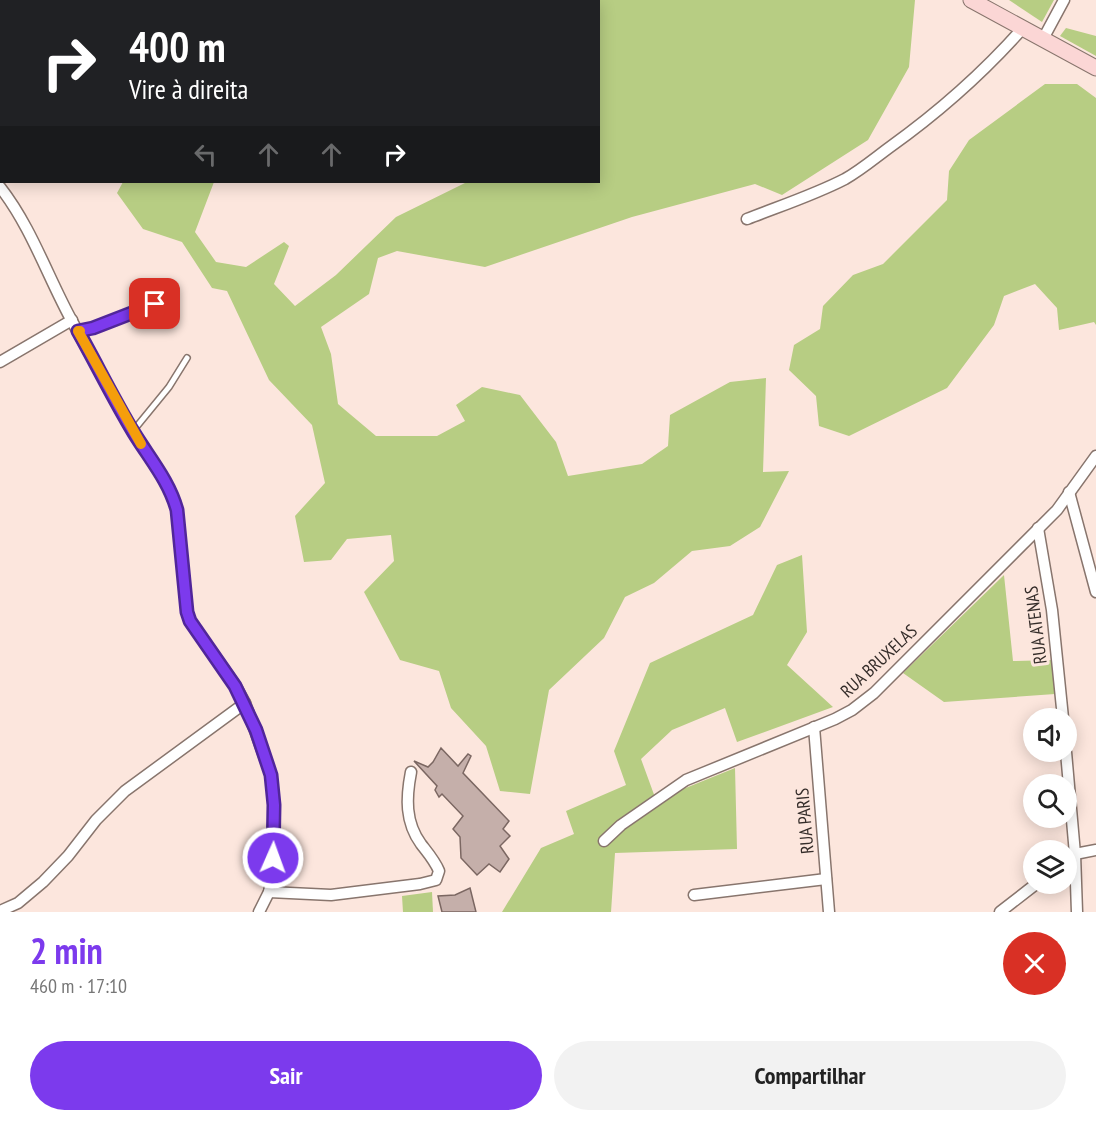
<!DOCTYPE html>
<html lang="pt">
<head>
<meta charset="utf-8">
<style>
	body { margin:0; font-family:"PT Sans Narrow",sans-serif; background:#f2f2f2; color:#222; height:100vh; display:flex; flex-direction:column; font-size:22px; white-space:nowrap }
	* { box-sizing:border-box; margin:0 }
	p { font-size:20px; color:#767676 }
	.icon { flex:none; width:33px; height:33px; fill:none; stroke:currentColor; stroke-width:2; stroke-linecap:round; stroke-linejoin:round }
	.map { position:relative; height:912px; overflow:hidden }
	.side { display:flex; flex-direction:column; background:#fff; flex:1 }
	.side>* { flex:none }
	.banner { position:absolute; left:0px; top:0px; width:600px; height:183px; box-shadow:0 3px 15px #0003; background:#202124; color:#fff; overflow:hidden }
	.tools { position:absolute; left:1023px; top:708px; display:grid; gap:12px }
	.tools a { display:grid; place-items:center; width:54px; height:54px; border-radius:50%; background:#fff; box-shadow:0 3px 15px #0003; font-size:30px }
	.pin { position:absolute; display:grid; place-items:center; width:51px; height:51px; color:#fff; margin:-26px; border-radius:12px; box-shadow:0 3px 9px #0006 }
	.me { position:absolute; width:66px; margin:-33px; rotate:2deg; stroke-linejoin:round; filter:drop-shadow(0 0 4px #0008) }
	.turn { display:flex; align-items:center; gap:21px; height:126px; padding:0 30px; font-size:27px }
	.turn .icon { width:78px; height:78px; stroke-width:2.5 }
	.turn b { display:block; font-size:42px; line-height:51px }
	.lanes { display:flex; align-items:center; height:57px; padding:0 30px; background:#0003; justify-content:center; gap:30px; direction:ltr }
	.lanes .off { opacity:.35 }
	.round { display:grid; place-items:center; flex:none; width:63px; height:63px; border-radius:32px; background:#f2f2f2 }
	.head { display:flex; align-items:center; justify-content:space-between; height:102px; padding:0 30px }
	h1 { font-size:36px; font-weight:700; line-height:45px; color:#7c3aed }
	.cta { display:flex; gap:12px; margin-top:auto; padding:12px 30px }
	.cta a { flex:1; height:69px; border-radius:36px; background:#7c3aed; color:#fff; font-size:24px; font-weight:700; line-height:69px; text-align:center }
	.cta a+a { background:#f2f2f2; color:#222 }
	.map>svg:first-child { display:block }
</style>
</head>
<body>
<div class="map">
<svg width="1096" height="912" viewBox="0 0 1096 912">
	<rect width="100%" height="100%" fill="#fce6dd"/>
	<!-- green -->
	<g fill="#b7cd83">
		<polygon points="60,0 915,0 909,67 868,140 782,195 755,184 632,217 485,267 397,251 378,258 369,294 321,327 331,354 338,404 376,436 437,436 465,421 456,405 482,387 520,395 556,442 568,476 642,464 668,446 670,415 730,382 766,378 763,472 789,471 760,527 730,546 692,551 654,583 625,597 604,638 549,690 530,794 500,791 486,746 451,708 439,671 400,660 364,592 394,561 391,535 347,539 331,560 304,562 295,516 325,483 312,425 269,380 227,291 212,288 182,242 143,229 117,193 123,182 214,182 195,232 216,262 246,267 284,242 289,246 274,284 295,306 336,275 396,217 467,182 598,182 598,2"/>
		<polygon points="1009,0 1054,0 1042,22"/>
		<polygon points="1066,28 1096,36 1096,56 1060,36"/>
		<polygon points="1045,84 1077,84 1096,98 1096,325 1094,322 1059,330 1057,308 1035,284 1004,296 994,325 947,388 849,436 819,426 816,396 789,370 794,345 820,329 823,306 853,275 883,264 947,200 949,171 969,140"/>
		<polygon points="802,555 807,632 787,665 833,707 737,742 725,708 672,730 641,759 656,800 735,768 737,849 615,853 611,912 502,912 541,848 574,834 566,811 626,785 614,751 650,663 753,615 777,565"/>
		<polygon points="1004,575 1013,661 1054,660 1055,694 944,702 903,673"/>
		<polygon points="432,892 433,912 403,912 402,896"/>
	</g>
	<!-- building -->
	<g fill="#c5afaa" stroke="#7b6762" stroke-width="1.5">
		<polygon points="441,748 458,766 468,754 471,756 463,773 509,821 503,829 510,836 500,846 509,859 500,872 489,864 477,875 461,858 460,837 453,829 463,816 442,794 439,797 435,790 437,786 414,761 428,767 433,762"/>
		<polygon points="470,888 476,912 442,912 438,896 455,895"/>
	</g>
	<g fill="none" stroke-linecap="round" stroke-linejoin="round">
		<!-- lane casing -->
		<g stroke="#88756d" stroke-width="8">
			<g id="lane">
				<polyline points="78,331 93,328 155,304"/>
				<polyline points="133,431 169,387 187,358"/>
			</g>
		</g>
		<!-- street casing -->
		<g stroke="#88756d" stroke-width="13">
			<g id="street">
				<polyline points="1043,39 1064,0"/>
				<path d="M 0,187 C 32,228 48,278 73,323 C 93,359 112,395 133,431 C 149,458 168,480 177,510 L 187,612 L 190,621 L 235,685 L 245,703 L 271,775 L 274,805 L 272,877 L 269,892 L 259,912"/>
				<path d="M 747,219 C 780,206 814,195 845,179 C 861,170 875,158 890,147 C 939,112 983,73 1023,28"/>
				<polyline points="0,362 72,320"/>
				<polyline points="1069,492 1096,592"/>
				<polyline points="1038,528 1052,610 1063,718"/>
				<polyline points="814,727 829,912"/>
				<polyline points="1066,752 1075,854 1077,912"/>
				<polyline points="604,841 621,825 686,780 835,719 852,710 874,693 1057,510 1096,456"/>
				<polyline points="1066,860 1075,854 1096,850"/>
				<path d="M 269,892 L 331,895 L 420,884 L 436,880 L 439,871 C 435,861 428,853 421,844 C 405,822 406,798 411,772"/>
				<polyline points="694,895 826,879"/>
				<polyline points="0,911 18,903 43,882 68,856 96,820 125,791 245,703"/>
				<polyline points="1000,912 1036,884"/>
			</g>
		</g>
		<!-- secondary casing -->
		<g stroke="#88756d" stroke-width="17">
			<polyline id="secondary" points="971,0 1096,68"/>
		</g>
		<!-- lane -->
		<use href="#lane" stroke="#fff" stroke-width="5"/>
		<!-- street -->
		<use href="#street" stroke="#fff" stroke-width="10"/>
		<!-- secondary -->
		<use href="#secondary" stroke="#fbd6d5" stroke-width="15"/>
	</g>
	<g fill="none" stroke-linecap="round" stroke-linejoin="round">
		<!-- route casing -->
		<g stroke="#51269a" stroke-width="15">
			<path id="route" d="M 155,304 L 93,328 L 78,331 C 97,365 114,400 134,433 C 150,459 169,481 177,510 L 187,612 L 190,621 L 235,686 L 256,730 L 271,775 L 274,805 L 273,858"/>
		</g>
		<!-- route -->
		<use href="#route" stroke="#7c3aed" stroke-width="10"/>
		<!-- slow -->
		<polyline stroke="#f59e0b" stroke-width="10" points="80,331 78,331 141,444"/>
	</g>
	<g text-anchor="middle" stroke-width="6" stroke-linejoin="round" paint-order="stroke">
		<!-- street labels -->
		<g font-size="18" fill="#352d2a" stroke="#fce6dd">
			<text transform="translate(1036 625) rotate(-97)" y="6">RUA ATENAS</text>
			<text transform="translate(879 661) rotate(-43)" y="6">RUA BRUXELAS</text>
			<text transform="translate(805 821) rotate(-95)" y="6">RUA PARIS</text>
		</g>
	</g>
</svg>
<div class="tools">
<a><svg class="icon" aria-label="sound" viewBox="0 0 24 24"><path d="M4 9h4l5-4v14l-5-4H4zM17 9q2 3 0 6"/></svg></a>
<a><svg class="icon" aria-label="search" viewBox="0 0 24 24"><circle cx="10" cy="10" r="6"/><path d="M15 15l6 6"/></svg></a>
<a><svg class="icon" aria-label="layers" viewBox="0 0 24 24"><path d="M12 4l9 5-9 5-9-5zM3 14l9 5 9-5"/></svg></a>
</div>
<div class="pin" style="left:155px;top:304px;background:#d93025"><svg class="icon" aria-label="arrive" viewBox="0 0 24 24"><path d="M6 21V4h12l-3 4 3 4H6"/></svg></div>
<svg class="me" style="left:273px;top:858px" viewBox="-20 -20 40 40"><circle r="17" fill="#7c3aed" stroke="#fff" stroke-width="3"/><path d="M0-11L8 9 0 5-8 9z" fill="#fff"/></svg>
<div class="banner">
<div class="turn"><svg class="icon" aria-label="right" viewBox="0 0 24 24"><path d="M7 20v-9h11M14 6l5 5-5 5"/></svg><div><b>400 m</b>Vire à direita</div></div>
<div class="lanes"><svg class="icon off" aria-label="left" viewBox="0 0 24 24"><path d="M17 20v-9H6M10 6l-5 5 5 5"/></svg><svg class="icon off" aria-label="ahead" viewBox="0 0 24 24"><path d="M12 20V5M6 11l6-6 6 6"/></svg><svg class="icon off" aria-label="ahead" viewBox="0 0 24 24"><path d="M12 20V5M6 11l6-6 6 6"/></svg><svg class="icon" aria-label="right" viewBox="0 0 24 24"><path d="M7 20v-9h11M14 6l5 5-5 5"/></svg></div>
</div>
</div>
<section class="side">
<div class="head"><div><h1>2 min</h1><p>460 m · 17:10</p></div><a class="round" style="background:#d93025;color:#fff"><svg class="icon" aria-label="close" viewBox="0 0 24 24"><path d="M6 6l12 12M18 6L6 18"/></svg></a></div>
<div class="cta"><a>Sair</a><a>Compartilhar</a></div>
</section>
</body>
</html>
